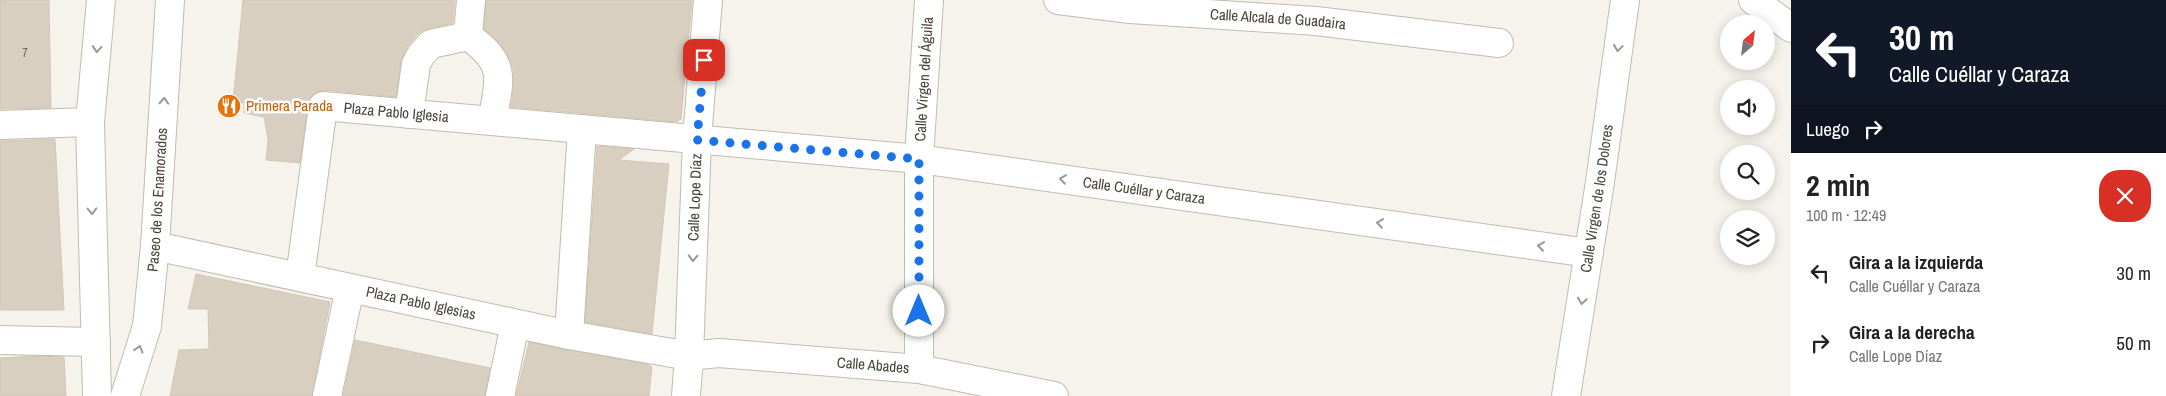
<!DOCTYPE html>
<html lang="es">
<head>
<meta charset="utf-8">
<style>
	body { margin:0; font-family:"Archivo Narrow",sans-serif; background:#f6f6f6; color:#222; height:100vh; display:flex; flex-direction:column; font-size:19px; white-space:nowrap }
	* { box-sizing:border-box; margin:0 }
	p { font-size:16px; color:#767676 }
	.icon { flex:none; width:28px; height:28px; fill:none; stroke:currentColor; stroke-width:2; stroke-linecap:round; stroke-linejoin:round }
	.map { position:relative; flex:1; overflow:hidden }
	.drawer { display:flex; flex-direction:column; background:#fff; width:375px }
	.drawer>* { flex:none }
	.guide { background:#111827; color:#fff; overflow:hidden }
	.needle { width:32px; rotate:28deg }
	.controls { position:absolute; left:1720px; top:15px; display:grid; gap:10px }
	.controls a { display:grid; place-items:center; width:55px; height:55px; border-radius:50%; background:#fff; box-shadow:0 2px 12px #0003; font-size:25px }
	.pin { position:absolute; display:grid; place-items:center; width:42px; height:42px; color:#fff; margin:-21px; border-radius:10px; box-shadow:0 2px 8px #0006 }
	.me { position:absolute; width:55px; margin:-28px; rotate:0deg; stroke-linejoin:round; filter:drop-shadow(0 0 4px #0008) }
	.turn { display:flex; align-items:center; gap:18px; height:105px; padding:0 15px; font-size:22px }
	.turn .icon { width:65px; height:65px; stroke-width:2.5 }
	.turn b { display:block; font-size:35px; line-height:42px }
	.then { display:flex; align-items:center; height:48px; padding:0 15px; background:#0003; gap:10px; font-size:19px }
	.round { display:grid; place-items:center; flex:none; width:52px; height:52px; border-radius:20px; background:#f6f6f6 }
	.summary { display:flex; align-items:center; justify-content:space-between; height:85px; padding:0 15px }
	h1 { font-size:30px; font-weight:700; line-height:38px }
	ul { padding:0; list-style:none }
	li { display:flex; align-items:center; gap:15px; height:70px; padding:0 15px }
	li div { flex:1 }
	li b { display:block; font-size:19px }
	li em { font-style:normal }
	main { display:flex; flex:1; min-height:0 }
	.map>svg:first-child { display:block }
</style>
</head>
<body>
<main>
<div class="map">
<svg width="1791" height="396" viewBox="0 0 1791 396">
	<rect width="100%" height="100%" fill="#f6f3ec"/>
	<!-- building -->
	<g fill="#d8cfc1" stroke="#d3c7b4">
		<polygon points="0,0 49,0 51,108 0,109"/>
		<polygon points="243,0 455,0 453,23 427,29 419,33 407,47 401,62 396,97 324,90 317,92 311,96 308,104 300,163 266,160 268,140 264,117 244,113 244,103 233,101"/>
		<polygon points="486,0 692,0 681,119 676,122 511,107 514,84 513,68 502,47 484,29"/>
		<polygon points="55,139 64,310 0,310 0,141"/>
		<polygon points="597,146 634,149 619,160 669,164 652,334 585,322"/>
		<polygon points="196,274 330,302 312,396 170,396 179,350 209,349 208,309 188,309"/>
		<polygon points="355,340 490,368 485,396 343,396"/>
		<polygon points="529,342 649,365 652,367 649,396 516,396"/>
		<polygon points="37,356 64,357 66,396 0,396 0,358"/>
	</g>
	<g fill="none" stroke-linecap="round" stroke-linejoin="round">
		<!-- minor casing -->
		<g stroke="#c2bbae" stroke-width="30">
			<g id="minor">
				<path id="s1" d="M 1058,0 L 1130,9 L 1316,21 L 1499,43"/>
				<polyline points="1753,0 1791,28"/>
				<path d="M 468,36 C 507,64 500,78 492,121"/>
				<polyline points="409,114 416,64 421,55 431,44 468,36 471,0"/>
				<polyline points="0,125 90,122"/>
				<path id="s2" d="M 155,246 L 569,335 L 689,356 L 719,353 L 919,369 L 1054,396"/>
				<path id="s3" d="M 300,277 L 323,106 L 919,159 L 1589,253"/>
				<polyline points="569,335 582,129"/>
				<polyline points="0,340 96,342"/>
				<path id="s4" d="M 919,369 L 919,159 L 929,0"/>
				<polyline points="97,396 90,122 101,0"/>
				<path id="s5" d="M 125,396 L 147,326 L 155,246 L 170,0"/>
				<polyline points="327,396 350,288"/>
				<polyline points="500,396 515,324"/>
				<path id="s6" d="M 686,396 L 689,356 L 697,139 L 708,0"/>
				<path id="s7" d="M 1566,396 L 1600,182 L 1625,0"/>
			</g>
		</g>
		<!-- minor -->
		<use href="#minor" stroke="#fff" stroke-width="28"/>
	</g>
	<!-- one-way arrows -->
	<defs><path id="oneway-chevron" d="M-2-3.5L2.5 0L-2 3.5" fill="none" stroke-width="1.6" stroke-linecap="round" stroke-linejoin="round" transform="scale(1.25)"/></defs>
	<g stroke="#9c9892">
		<use href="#oneway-chevron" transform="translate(1618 48) rotate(98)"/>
		<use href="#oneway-chevron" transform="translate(97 49) rotate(95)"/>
		<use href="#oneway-chevron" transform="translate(164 101) rotate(-87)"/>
		<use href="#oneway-chevron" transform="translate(1063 179) rotate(-172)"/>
		<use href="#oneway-chevron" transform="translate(92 211) rotate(88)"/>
		<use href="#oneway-chevron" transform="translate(1380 223) rotate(-172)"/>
		<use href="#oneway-chevron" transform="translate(1541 246) rotate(-172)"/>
		<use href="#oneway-chevron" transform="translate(693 258) rotate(92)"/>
		<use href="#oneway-chevron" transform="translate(1582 301) rotate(99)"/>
		<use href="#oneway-chevron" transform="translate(139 349) rotate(-73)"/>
	</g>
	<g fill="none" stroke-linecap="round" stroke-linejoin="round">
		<!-- route -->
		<polyline stroke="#1a73e8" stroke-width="9" stroke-dasharray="0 16.2" points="704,60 697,140 919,159 919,311"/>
	</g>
	<!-- icons -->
	<defs>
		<g id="restaurant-disc" transform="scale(1.25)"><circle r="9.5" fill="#e8710a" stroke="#fff"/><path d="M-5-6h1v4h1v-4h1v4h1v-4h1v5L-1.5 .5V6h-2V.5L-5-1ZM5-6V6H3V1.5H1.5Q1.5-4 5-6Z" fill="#fff"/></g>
	</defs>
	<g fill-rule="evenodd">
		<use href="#restaurant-disc" x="229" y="106"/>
	</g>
	<g text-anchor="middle" stroke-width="5" stroke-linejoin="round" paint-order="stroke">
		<!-- number labels -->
		<g font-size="12" fill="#6e675b">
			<text x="25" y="57">7</text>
		</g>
		<!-- street labels -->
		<g font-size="15" fill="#4b4439" stroke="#fff">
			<text dy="5" stroke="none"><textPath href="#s1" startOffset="221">Calle Alcala de Guadaira</textPath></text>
			<text dy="5" stroke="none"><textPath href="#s4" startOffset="290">Calle Virgen del Águila</textPath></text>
			<text dy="5" stroke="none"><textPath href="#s3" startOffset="246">Plaza Pablo Iglesia</textPath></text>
			<text dy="5" stroke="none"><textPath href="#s3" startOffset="998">Calle Cuéllar y Caraza</textPath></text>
			<text dy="5" stroke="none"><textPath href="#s6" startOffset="199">Calle Lope Díaz</textPath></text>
			<text dy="5" stroke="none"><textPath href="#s7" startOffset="200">Calle Virgen de los Dolores</textPath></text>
			<text dy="5" stroke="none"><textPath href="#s5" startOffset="200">Paseo de los Enamorados</textPath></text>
			<text dy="5" stroke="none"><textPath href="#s2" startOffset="272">Plaza Pablo Iglesias</textPath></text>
			<text dy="5" stroke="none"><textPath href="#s2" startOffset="730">Calle Abades</textPath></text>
		</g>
		<!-- food labels -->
		<g font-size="15" fill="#c56008" stroke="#fff" text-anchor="start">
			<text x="246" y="111">Primera Parada</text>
		</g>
	</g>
</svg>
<div class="controls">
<a><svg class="needle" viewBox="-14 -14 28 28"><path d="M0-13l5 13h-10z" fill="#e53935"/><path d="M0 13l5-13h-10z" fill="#767676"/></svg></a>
<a><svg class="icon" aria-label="sound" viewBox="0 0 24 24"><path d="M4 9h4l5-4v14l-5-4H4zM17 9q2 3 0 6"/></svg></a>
<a><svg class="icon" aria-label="search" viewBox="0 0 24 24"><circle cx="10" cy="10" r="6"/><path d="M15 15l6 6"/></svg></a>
<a><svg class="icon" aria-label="layers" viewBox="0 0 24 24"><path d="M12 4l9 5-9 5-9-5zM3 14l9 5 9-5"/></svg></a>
</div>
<div class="pin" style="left:704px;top:60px;background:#d93025"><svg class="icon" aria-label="arrive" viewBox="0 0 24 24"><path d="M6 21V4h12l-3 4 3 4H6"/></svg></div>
<svg class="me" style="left:919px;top:311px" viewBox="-20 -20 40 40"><circle r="19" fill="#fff"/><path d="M0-13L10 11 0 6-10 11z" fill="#1a73e8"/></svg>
</div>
<section class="drawer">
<div class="guide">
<div class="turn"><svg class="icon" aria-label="left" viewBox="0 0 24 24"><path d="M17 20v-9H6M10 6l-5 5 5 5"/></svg><div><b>30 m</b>Calle Cuéllar y Caraza</div></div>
<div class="then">Luego<svg class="icon" aria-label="right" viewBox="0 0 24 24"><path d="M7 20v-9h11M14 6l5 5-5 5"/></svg></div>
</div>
<div class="summary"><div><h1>2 min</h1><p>100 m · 12:49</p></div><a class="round" style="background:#d93025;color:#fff"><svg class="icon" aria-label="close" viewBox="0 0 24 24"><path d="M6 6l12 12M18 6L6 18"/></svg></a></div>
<ul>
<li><svg class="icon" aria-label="left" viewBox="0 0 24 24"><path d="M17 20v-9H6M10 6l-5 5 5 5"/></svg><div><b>Gira a la izquierda</b><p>Calle Cuéllar y Caraza</p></div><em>30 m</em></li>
<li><svg class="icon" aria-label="right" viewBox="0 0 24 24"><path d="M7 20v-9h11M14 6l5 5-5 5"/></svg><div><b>Gira a la derecha</b><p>Calle Lope Díaz</p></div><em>50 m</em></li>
</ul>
</section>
</main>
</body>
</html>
